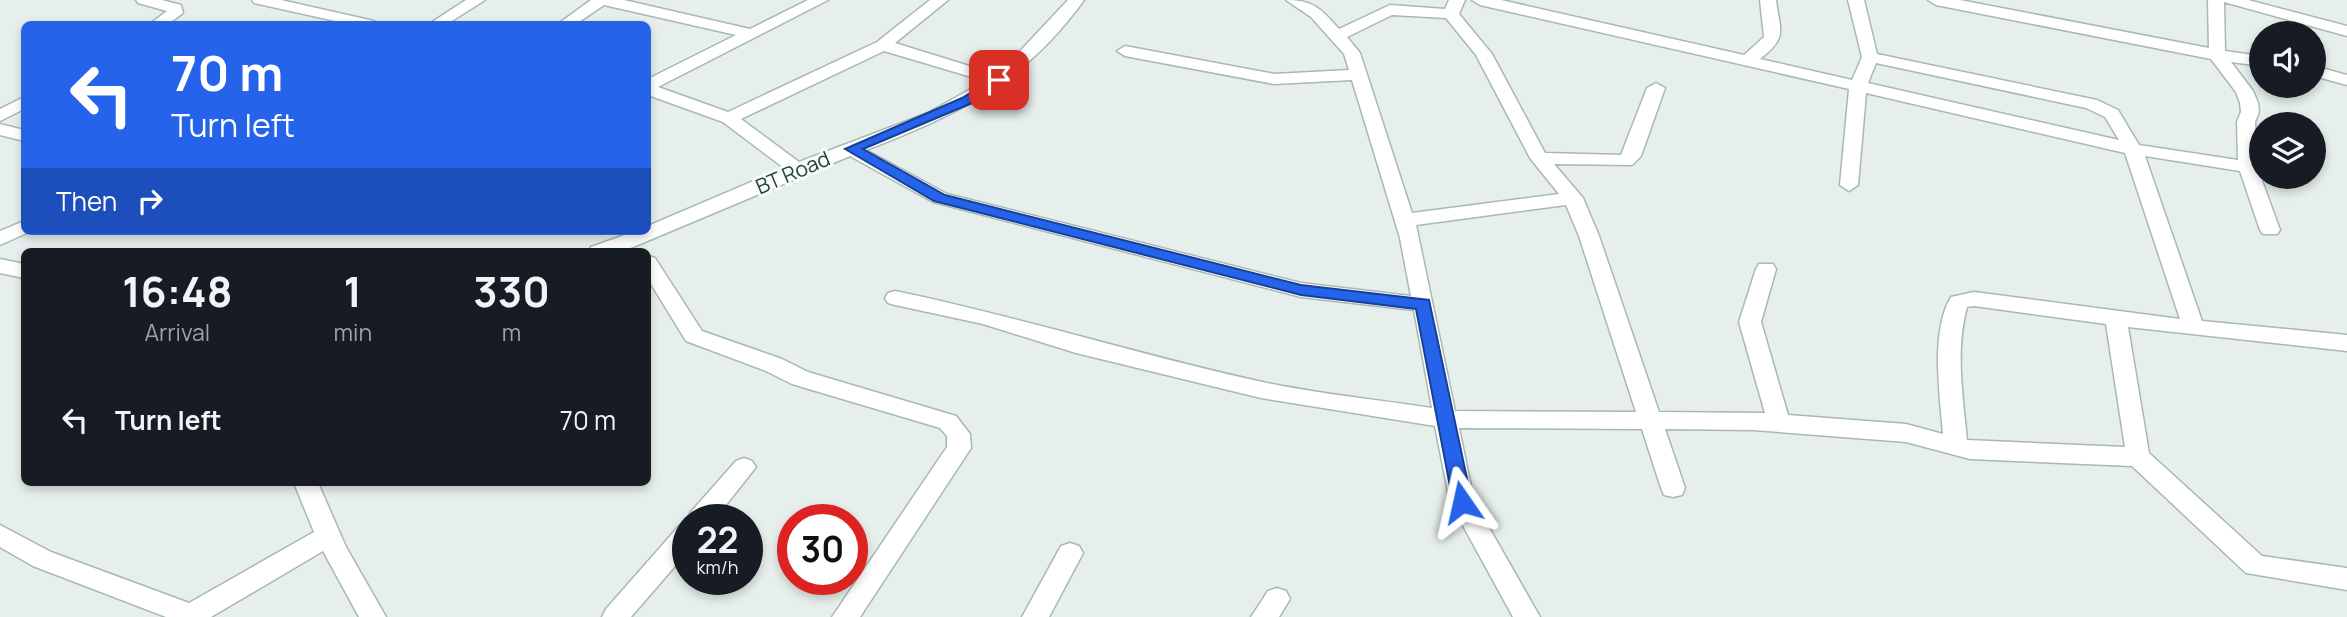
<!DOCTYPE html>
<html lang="en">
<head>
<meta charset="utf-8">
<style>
	body { margin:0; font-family:Manrope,sans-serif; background:#20242c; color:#f1f3f6; height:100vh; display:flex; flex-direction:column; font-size:26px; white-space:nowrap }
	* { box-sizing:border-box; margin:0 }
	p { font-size:23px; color:#9ea1a6 }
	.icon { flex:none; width:38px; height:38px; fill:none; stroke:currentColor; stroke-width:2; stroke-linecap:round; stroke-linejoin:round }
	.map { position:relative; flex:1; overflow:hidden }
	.sheet { position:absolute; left:21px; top:248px; width:630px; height:238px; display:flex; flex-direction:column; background:#171b24; border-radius:10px; box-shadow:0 4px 10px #0003 }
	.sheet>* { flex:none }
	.guide { position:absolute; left:21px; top:21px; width:630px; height:214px; border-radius:10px; box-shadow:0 4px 10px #0003; background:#2563eb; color:#fff; overflow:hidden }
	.fabs { position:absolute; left:2249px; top:21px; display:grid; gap:14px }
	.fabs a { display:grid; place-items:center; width:77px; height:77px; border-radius:50%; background:#171b24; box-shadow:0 4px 10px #0003; font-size:35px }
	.speed { position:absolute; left:672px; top:504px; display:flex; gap:14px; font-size:35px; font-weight:700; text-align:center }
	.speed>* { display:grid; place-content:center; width:91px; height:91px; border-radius:50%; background:#171b24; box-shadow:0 4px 10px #0003; line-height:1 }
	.speed small { font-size:18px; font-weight:400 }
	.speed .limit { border:10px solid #d22; background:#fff; color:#111 }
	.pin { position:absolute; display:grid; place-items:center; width:60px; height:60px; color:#fff; margin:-30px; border-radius:14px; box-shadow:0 4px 10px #0006 }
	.me { position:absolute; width:77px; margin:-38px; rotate:349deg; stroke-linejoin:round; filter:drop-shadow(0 0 5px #0008) }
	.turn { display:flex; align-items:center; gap:24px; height:147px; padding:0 35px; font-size:32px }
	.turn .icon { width:91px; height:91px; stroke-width:2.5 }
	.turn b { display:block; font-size:49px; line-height:60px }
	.then { display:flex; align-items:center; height:66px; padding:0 35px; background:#0003; gap:14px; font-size:26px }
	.eta { display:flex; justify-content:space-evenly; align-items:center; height:119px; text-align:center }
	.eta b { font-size:42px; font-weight:700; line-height:49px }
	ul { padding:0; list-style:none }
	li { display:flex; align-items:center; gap:21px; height:105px; padding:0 35px }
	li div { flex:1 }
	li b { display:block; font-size:26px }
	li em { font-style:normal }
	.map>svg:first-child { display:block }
</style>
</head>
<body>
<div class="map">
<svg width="2347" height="617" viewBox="0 0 2347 617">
	<rect width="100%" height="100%" fill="#e6efeb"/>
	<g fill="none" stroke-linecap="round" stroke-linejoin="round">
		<!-- minor casing -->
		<g stroke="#a8b8b2" stroke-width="3">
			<g id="minor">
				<polygon points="136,0 162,0 181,5 183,13 168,24 150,24 167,11 138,3"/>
				<polygon points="252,0 281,0 374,21 376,24 349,24 254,3"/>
				<polygon points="466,0 485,0 447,24 429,24"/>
				<path d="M 591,0 L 624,0 L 750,29 L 808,0 L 828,0 L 658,87 L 728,112 L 877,42 L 930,0 L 948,0 L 895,43 L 995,74 L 1023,48 L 1068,0 L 1084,0 C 1024,83 959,114 866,150 L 947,194 L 1301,283 L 1411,296 L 1400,238 L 1352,80 L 1274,84 L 1125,56 L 1117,51 L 1125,46 L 1274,74 L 1349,70 L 1344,54 L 1311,17 L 1286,0 C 1314,0 1321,9 1339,29 L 1390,5 L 1445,9 L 1449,0 L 1465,0 L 1459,14 L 1492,54 L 1545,153 L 1621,155 L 1647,88 L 1656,83 L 1665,88 L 1641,156 L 1632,165 L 1554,164 L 1583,198 L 1599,236 L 1659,412 L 1765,413 L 1739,322 L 1756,269 L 1759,264 L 1773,264 L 1776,269 L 1761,322 L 1788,415 L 1906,424 L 1943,434 C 1940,396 1930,331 1951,297 L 1974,292 L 2180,319 L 2125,153 L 1866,93 L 1858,185 L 1849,191 L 1840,185 L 1849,89 L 1480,5 L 1472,0 L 1501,0 L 1744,55 L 1764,37 L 1760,0 L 1776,0 C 1780,32 1788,37 1760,59 L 1852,80 L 1862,57 L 1848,0 L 1864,0 L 1877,54 L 2097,100 L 2118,110 L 2139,145 L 2238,160 L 2237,122 L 2241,112 L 2240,103 L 2236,92 L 2211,59 L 1936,5 L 1928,0 L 1960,0 L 2209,48 L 2208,0 L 2248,0 L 2347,26 L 2347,36 L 2224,2 L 2225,51 L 2261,56 L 2261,66 L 2231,62 L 2253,91 L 2258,103 L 2259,112 L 2255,122 L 2257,167 L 2280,230 L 2277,234 L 2263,234 L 2260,230 L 2240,171 L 2145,156 L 2202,321 L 2347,335 L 2347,351 L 2128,327 L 2149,453 L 2262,556 L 2347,568 L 2347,590 L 2246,573 L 2132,466 L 1970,459 L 1906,442 L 1754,430 L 1665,429 L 1685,488 L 1682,495 L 1673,497 L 1664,495 L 1661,488 L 1642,429 L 1459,428 L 1474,501 L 1540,617 L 1513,617 L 1450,502 L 1435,426 L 1261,398 L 1076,353 L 983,324 L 895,305 L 888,303 L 885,298 L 888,293 L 895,291 C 1017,316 1136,354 1258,381 C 1315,394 1374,399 1432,408 L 1414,310 L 1301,297 L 933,202 L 850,156 L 633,247 L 618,252 L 588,252 L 591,247 L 636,231 L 648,231 L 648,226 L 784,168 L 723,122 L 648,95 L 648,79 L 736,35 L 604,5 L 576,24 L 558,24 ZM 1392,15 L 1446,18 L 1476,55 L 1530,158 L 1559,194 L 1412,213 L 1360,53 L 1347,37 ZM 884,51 L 985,81 L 928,113 L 799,162 L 741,119 ZM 1876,63 L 2086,108 L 2105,117 L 2119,140 L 1868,83 ZM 1566,205 L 1579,236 L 1636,412 L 1455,411 L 1416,225 ZM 1974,306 L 2106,324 L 2125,447 L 1967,440 C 1963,397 1955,351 1967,307 Z"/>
				<polygon points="2314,66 2347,75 2347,85 2314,76"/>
				<polygon points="24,97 24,109 0,121 0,109"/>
				<polygon points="0,124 24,130 24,141 0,135"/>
				<polygon points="24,221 24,231 31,231 0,245 0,231"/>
				<polygon points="648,256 655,258 702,331 782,359 808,372 956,416 970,434 971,448 967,454 860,617 832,617 947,447 947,436 940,428 792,384 766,371 686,341 648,279"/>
				<polygon points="0,259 24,264 24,278 0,273"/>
				<polygon points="744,458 752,461 756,467 714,520 688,520 688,522 687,520 690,513 736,461"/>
				<polygon points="294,483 318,483 346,547 386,617 359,617 323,551 211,617 166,617 33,566 0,547 0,525 51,552 189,603 314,532"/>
				<polygon points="688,523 688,551 631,617 602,617 606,609 679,526"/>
				<polygon points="1070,543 1079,546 1083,553 1049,617 1022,617 1061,546"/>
				<polygon points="1277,588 1286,591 1290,599 1279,617 1251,617 1268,591"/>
			</g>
		</g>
		<!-- minor -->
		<use href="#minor" fill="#fff" fill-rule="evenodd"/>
	</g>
	<!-- route -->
	<polygon fill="#2563eb" stroke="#184099" stroke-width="2" points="999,76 1005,80 1003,82 972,103 863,149 945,195 1301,285 1429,300 1472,502 1469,507 1462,509 1456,507 1453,502 1416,309 1301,295 934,201 845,149 962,98"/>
	<g text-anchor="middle" stroke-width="6" stroke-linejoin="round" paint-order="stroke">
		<!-- street labels -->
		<g font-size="21" fill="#24423a" stroke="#f7fbf9">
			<text transform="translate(793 173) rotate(-23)" y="7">BT Road</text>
		</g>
	</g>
</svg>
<div class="fabs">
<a><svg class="icon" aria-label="sound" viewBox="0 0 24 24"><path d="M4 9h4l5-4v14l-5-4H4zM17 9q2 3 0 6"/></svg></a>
<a><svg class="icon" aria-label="layers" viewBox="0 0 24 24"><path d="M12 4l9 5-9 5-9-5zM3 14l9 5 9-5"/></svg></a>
</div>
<div class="speed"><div>22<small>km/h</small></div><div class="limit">30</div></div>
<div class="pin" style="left:999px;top:80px;background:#d93025"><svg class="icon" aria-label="arrive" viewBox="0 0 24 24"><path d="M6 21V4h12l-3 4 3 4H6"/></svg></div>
<svg class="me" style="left:1462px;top:502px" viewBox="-20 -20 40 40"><path d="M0-17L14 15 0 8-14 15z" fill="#2563eb" stroke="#fff" stroke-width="4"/></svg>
<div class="guide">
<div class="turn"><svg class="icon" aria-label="left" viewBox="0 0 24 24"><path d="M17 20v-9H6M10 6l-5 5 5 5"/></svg><div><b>70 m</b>Turn left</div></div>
<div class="then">Then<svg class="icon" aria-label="right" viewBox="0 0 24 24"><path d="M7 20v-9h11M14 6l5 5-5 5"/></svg></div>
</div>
<section class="sheet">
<div class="eta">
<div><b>16:48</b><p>Arrival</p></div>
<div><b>1</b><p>min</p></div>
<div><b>330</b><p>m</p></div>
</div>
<ul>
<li><svg class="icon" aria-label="left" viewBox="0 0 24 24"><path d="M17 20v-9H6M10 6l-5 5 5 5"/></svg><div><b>Turn left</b></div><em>70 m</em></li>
</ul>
</section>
</div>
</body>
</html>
